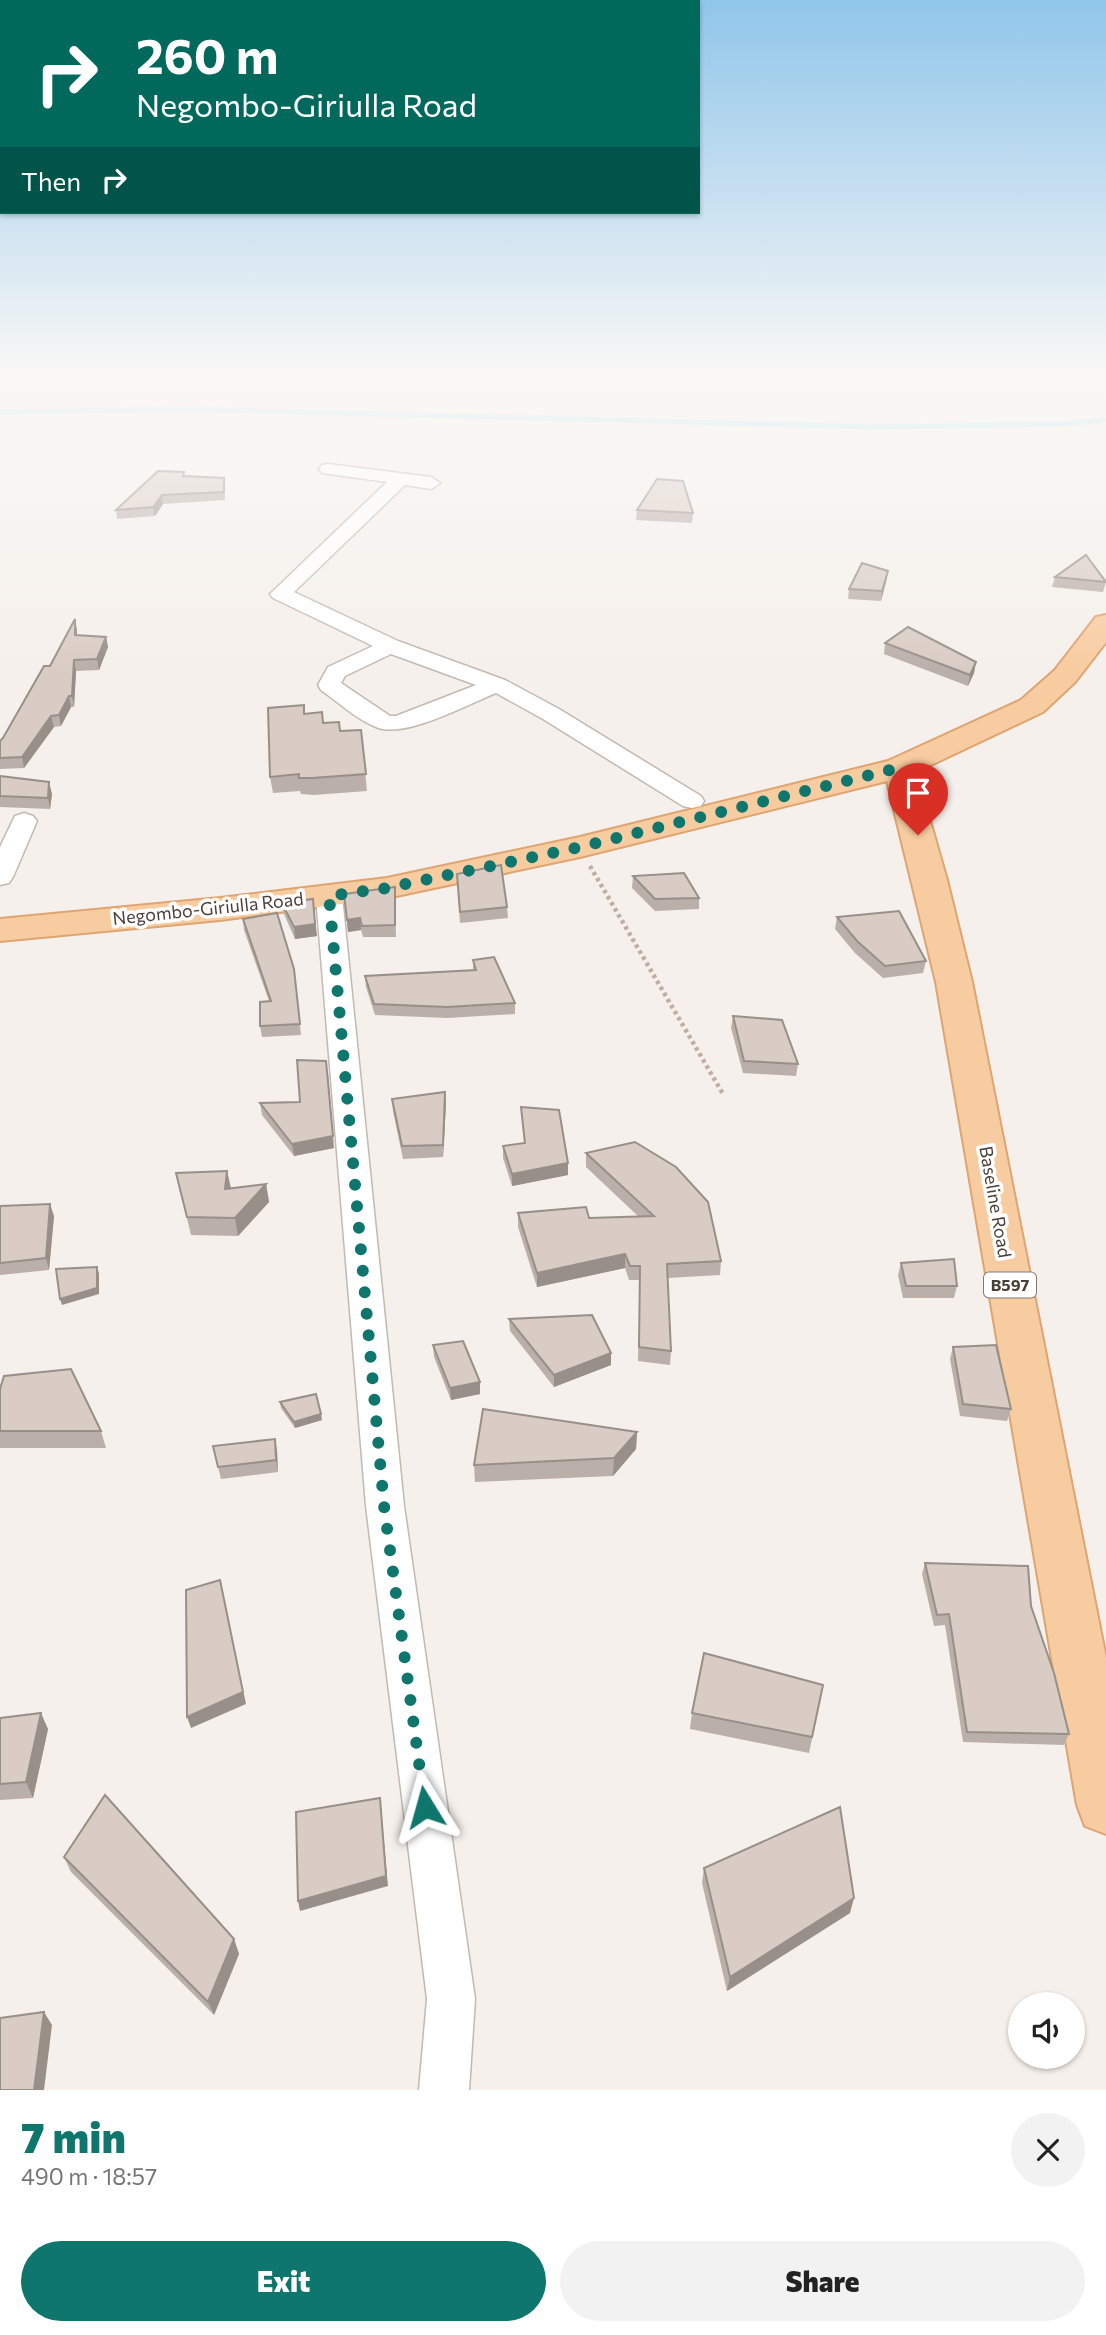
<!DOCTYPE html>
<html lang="en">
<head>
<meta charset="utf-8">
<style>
	body { margin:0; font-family:Commissioner,sans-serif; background:#f2f2f2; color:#222; height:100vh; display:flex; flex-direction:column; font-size:26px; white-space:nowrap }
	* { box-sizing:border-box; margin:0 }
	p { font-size:23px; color:#767676 }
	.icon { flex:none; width:38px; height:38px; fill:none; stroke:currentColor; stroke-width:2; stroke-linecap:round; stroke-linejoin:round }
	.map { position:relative; height:2090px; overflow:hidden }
	.sheet { display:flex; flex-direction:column; background:#fff; flex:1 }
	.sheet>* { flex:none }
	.top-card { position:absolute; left:0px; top:0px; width:700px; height:214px; box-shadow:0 2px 5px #0004; background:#00695c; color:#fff; overflow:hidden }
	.fabs { position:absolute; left:1008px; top:1992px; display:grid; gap:14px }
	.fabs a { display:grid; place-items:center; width:77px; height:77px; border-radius:50%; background:#fff; box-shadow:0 2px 5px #0004; font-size:35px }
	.pin { position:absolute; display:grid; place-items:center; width:60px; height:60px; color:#fff; margin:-72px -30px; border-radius:50% 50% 50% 0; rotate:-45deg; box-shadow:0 0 7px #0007 }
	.pin .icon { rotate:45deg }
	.me { position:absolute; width:77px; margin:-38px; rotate:352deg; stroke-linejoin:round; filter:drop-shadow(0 0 5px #0008) }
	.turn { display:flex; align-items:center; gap:24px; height:147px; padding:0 21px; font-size:32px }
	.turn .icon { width:91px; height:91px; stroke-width:2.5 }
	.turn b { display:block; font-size:49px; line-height:60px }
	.then { display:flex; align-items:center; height:66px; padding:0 21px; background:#0003; gap:14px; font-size:26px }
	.round { display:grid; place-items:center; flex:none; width:74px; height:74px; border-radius:37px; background:#f2f2f2 }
	.overview { display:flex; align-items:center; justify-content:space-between; height:119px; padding:0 21px }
	h1 { font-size:42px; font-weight:800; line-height:52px; color:#0f766e }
	.cta { display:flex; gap:14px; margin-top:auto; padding:14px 21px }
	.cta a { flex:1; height:80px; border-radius:42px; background:#0f766e; color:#fff; font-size:28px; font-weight:800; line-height:80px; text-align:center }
	.cta a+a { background:#f2f2f2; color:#222 }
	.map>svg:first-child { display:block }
</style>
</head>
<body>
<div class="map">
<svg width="1106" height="2090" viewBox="0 0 1106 2090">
	<rect width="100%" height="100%" fill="#f5f0eb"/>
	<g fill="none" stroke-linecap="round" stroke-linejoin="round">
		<!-- stream -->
		<polyline stroke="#ace1ed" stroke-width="5" points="0,412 187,409 877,427 1064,424 1106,420"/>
		<!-- minor casing -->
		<g stroke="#c3b9b1" stroke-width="3">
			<g id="minor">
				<path d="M 328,464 L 431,477 L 440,483 L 431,489 L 405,485 L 294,592 L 398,641 L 505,680 L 559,709 L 701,796 L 704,801 L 701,806 L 692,808 L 683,806 L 543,719 L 496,693 C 466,705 405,739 376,727 C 356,719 338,702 321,690 L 318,685 L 328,667 L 373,646 L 273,598 L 270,594 L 387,482 L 322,473 L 319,469 L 322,465 ZM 391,654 L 476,685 L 396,716 L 390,716 L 341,683 L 345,676 Z"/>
				<polygon points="24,813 33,816 37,821 13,877 9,883 0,885 0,847 15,816"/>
				<polygon points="329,888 338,890 342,896 404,1506 475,1999 469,2090 419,2090 427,1999 366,1506 316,896 320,890"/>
			</g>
		</g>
		<!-- primary casing -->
		<g stroke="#dea571" stroke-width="4">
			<polygon id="primary" points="1106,615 1106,642 1075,682 1043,712 916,772 947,880 972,982 1106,1658 1106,1834 1085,1826 1077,1805 936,982 887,781 580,857 387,898 220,920 0,941 0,919 220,898 387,878 580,837 888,761 1021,700 1055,670 1096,617"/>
		</g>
		<!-- path -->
		<polyline stroke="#c1aea0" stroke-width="4.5" stroke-dasharray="3.5 3.5" stroke-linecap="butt" points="590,866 723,1094"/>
		<!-- minor -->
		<use href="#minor" fill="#fff" fill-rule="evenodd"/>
		<!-- primary -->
		<use href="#primary" fill="#f8cca1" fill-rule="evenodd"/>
	</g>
	<!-- wall -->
	<g fill="#bbafa9">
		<polygon points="185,476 224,478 225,500 163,504 155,516 117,519 116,510"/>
		<polygon points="637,510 693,513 692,523 636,520"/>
		<polygon points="888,571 886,582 881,601 848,599 849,589"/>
		<polygon points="1055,577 1106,582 1103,592 1052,587"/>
		<polygon points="75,619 77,635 106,637 108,647 99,670 76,671 74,707 71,707 61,726 54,727 24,768 0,769 0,741 50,666"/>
		<polygon points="885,643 976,662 974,673 968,686 884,654"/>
		<polygon points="304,705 304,714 340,731 361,730 367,791 314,795 301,794 300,791 273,793 270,777"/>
		<polygon points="0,776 52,794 50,809 0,807"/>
		<polygon points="457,874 507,907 508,918 460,923"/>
		<polygon points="633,876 699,898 699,909 655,911 632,888"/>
		<polygon points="344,894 395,899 396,937 363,937 361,930 348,932"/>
		<polygon points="282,903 317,936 295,939 284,914"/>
		<polygon points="837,917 926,961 923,973 883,978 855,953 835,929"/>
		<polygon points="243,919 294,969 301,1035 262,1037 260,1026 269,1001 244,930"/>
		<polygon points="473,960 515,1003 515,1014 447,1018 375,1015 366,987 365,976 473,970"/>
		<polygon points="733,1016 798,1064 796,1076 743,1073 731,1028"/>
		<polygon points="392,1099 446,1103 443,1157 403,1159 393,1111"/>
		<polygon points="260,1103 334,1148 294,1156 262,1115"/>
		<polygon points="521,1107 568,1163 568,1175 512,1186 503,1158 503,1146 524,1143"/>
		<polygon points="586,1153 721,1261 720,1275 668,1278 671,1351 670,1365 638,1361 640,1280 629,1280 625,1268 537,1287 518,1227 518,1213 589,1218 639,1217 586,1167"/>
		<polygon points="227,1171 231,1189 266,1184 269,1202 238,1236 191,1235 176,1173"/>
		<polygon points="0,1206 54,1216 49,1270 0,1275"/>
		<polygon points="901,1263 957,1286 954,1298 903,1298 898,1275"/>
		<polygon points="509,1319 611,1353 611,1365 554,1387 510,1331"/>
		<polygon points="433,1345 480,1382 480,1394 451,1400 434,1357"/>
		<polygon points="953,1347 1011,1409 1007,1421 960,1416 950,1359"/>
		<polygon points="0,1389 101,1431 106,1448 0,1448"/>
		<polygon points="280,1402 322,1420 295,1428 281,1408"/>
		<polygon points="637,1432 636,1449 613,1476 475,1482 474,1465"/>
		<polygon points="275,1439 277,1451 278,1472 221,1479 213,1446"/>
		<polygon points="925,1563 1031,1606 1069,1734 1064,1745 963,1742 945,1625 934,1626 922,1574"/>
		<polygon points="823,1685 809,1753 690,1729 692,1713"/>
		<polygon points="0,1718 48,1729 33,1798 0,1800"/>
		<polygon points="64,1857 234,1939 239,1954 214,2015 71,1872"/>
		<polygon points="704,1868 850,1913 727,1991 702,1883"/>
	</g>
	<!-- shaded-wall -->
	<g fill="#988f89">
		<polygon points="162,495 163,504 155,516 153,507"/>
		<polygon points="888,571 886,582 881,601 882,591"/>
		<polygon points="75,619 77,630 77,645 75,635"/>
		<polygon points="106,637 108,647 99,670 97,659"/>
		<polygon points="74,660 76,671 74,707 72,696"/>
		<polygon points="976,662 974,673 968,686 970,675"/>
		<polygon points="69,696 71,707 61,726 59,715"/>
		<polygon points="51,716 54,727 24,768 22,757"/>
		<polygon points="49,782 52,794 50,809 48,798"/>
		<polygon points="313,899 317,936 295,939 294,927"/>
		<polygon points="360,918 361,930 348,932 347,920"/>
		<polygon points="328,1073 334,1148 294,1156 292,1144"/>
		<polygon points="445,1092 446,1103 443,1157 443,1145"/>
		<polygon points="568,1163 568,1175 512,1186 512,1174"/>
		<polygon points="227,1171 231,1189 225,1189"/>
		<polygon points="266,1184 269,1202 238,1236 235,1218"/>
		<polygon points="50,1204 54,1216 49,1270 46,1258"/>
		<polygon points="625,1254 625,1268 537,1287 537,1273"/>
		<polygon points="97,1267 99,1273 99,1294 62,1305 60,1299"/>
		<polygon points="611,1353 611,1365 554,1387 554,1375"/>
		<polygon points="480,1382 480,1394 451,1400 450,1388"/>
		<polygon points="321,1414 322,1420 295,1428 294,1422"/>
		<polygon points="637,1432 636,1449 613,1476 614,1458"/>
		<polygon points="275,1439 277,1451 278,1472 276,1460"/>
		<polygon points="220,1580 246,1704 191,1728 187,1717"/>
		<polygon points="41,1713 48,1729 33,1798 26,1782"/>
		<polygon points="380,1798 388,1886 300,1911 298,1901"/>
		<polygon points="854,1898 850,1913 727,1991 730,1977"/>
		<polygon points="234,1939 239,1954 214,2015 208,2002"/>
		<polygon points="44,2012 52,2025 44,2090 34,2090"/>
	</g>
	<!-- building -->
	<g fill="#d9ccc4" stroke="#988f89" stroke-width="2">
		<polygon points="158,471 184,472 183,476 224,478 224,492 162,495 153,507 116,510"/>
		<polygon points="657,479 683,481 693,513 637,510"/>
		<polygon points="1086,555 1106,582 1055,577"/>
		<polygon points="862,563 888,571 882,591 849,589"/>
		<polygon points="75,619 75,635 106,637 97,659 74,660 72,696 69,696 59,715 51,716 22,757 0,758 0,741 3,738 44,666 50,666"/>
		<polygon points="908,627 976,662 970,675 885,643"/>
		<polygon points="304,705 304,714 322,712 323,723 339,722 340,731 361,730 366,774 312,778 299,778 299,774 270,777 268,708"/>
		<polygon points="0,776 49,782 48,798 0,796"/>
		<polygon points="501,865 507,907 460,912 457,874"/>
		<polygon points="684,873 699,898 655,899 633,876"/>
		<polygon points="395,887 395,925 362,926 360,918 347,920 344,894"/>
		<polygon points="313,899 315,924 294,927 282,903"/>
		<polygon points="899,911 926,961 885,966 857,941 837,917"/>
		<polygon points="277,913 294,969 300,1024 260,1026 260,1002 271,1001 243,919"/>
		<polygon points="494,957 515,1003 447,1007 374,1004 365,976 476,970 473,960"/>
		<polygon points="733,1016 782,1020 798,1064 744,1061"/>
		<polygon points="297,1060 326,1061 333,1136 292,1144 260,1103 300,1102"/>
		<polygon points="445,1092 443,1145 402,1146 392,1099"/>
		<polygon points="521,1107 559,1110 568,1163 512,1174 503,1146 525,1143"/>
		<polygon points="635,1142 676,1167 708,1202 721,1261 667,1264 671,1351 639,1347 640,1266 630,1266 625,1254 537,1273 518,1213 586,1207 589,1218 654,1216 586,1153"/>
		<polygon points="227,1171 225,1189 266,1184 235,1218 187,1217 176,1173"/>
		<polygon points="50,1204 46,1258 0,1263 0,1206"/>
		<polygon points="954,1259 957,1286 906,1286 901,1263"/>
		<polygon points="97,1267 97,1288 60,1299 56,1269"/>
		<polygon points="592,1315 611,1353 554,1375 509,1319"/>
		<polygon points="463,1341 480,1382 450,1388 433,1345"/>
		<polygon points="996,1345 1011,1409 963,1404 953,1347"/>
		<polygon points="71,1369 101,1431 0,1431 0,1389 4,1376"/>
		<polygon points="316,1394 321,1414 294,1422 280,1402"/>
		<polygon points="483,1409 637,1432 614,1458 474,1465"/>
		<polygon points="275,1439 276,1460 218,1467 213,1446"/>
		<polygon points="925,1563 1028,1566 1031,1606 1054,1673 1069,1734 967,1732 949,1614 937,1615"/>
		<polygon points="220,1580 243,1692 187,1717 186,1590"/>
		<polygon points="704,1653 823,1685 812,1737 692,1713"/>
		<polygon points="41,1713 26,1782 0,1784 0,1718"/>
		<polygon points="105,1795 234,1939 208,2002 64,1857"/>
		<polygon points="380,1798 386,1876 298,1901 296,1812"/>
		<polygon points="840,1807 854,1898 730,1977 704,1868"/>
		<polygon points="44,2012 34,2090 0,2090 0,2018"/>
	</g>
	<!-- sky -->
	<linearGradient id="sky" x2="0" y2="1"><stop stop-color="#90c6ea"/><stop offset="0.56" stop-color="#faf8f6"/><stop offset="1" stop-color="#faf8f6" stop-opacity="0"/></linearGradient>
	<rect width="1106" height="671" fill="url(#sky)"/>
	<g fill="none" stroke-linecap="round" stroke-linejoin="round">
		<!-- route -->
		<polyline stroke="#0f766e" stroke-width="12" stroke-dasharray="0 21.6" points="425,1807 384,1506 329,896 387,888 580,847 898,768 918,835"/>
	</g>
	<g text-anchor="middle" stroke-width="7" stroke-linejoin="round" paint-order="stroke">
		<!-- shield labels -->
		<rect fill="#fff" stroke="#807974" stroke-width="2" x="984" y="1272.5" width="52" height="25" rx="5"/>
		<g font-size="16" font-weight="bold" fill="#493f39">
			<text x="1010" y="1291">B597</text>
		</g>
		<!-- street labels -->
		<g font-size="18" fill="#493f39" stroke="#fff">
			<text transform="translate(208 909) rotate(-6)" y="6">Negombo-Giriulla Road</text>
			<text transform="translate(995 1202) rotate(80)" y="6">Baseline Road</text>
		</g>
	</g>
</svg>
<div class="fabs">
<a><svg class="icon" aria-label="sound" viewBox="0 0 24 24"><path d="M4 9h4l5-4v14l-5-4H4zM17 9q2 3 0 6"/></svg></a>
</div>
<div class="pin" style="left:918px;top:835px;background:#d93025"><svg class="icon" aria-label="arrive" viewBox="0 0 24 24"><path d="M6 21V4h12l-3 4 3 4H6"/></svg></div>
<svg class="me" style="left:425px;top:1807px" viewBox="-20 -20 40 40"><path d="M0-17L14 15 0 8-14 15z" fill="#0f766e" stroke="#fff" stroke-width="4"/></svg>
<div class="top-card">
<div class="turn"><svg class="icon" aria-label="right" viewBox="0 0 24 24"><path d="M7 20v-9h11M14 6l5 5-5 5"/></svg><div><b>260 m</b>Negombo-Giriulla Road</div></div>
<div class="then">Then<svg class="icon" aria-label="right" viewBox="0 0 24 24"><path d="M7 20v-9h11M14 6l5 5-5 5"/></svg></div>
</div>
</div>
<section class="sheet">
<div class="overview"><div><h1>7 min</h1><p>490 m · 18:57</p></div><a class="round"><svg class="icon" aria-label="close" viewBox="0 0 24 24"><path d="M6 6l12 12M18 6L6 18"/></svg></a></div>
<div class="cta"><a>Exit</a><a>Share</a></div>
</section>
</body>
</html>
